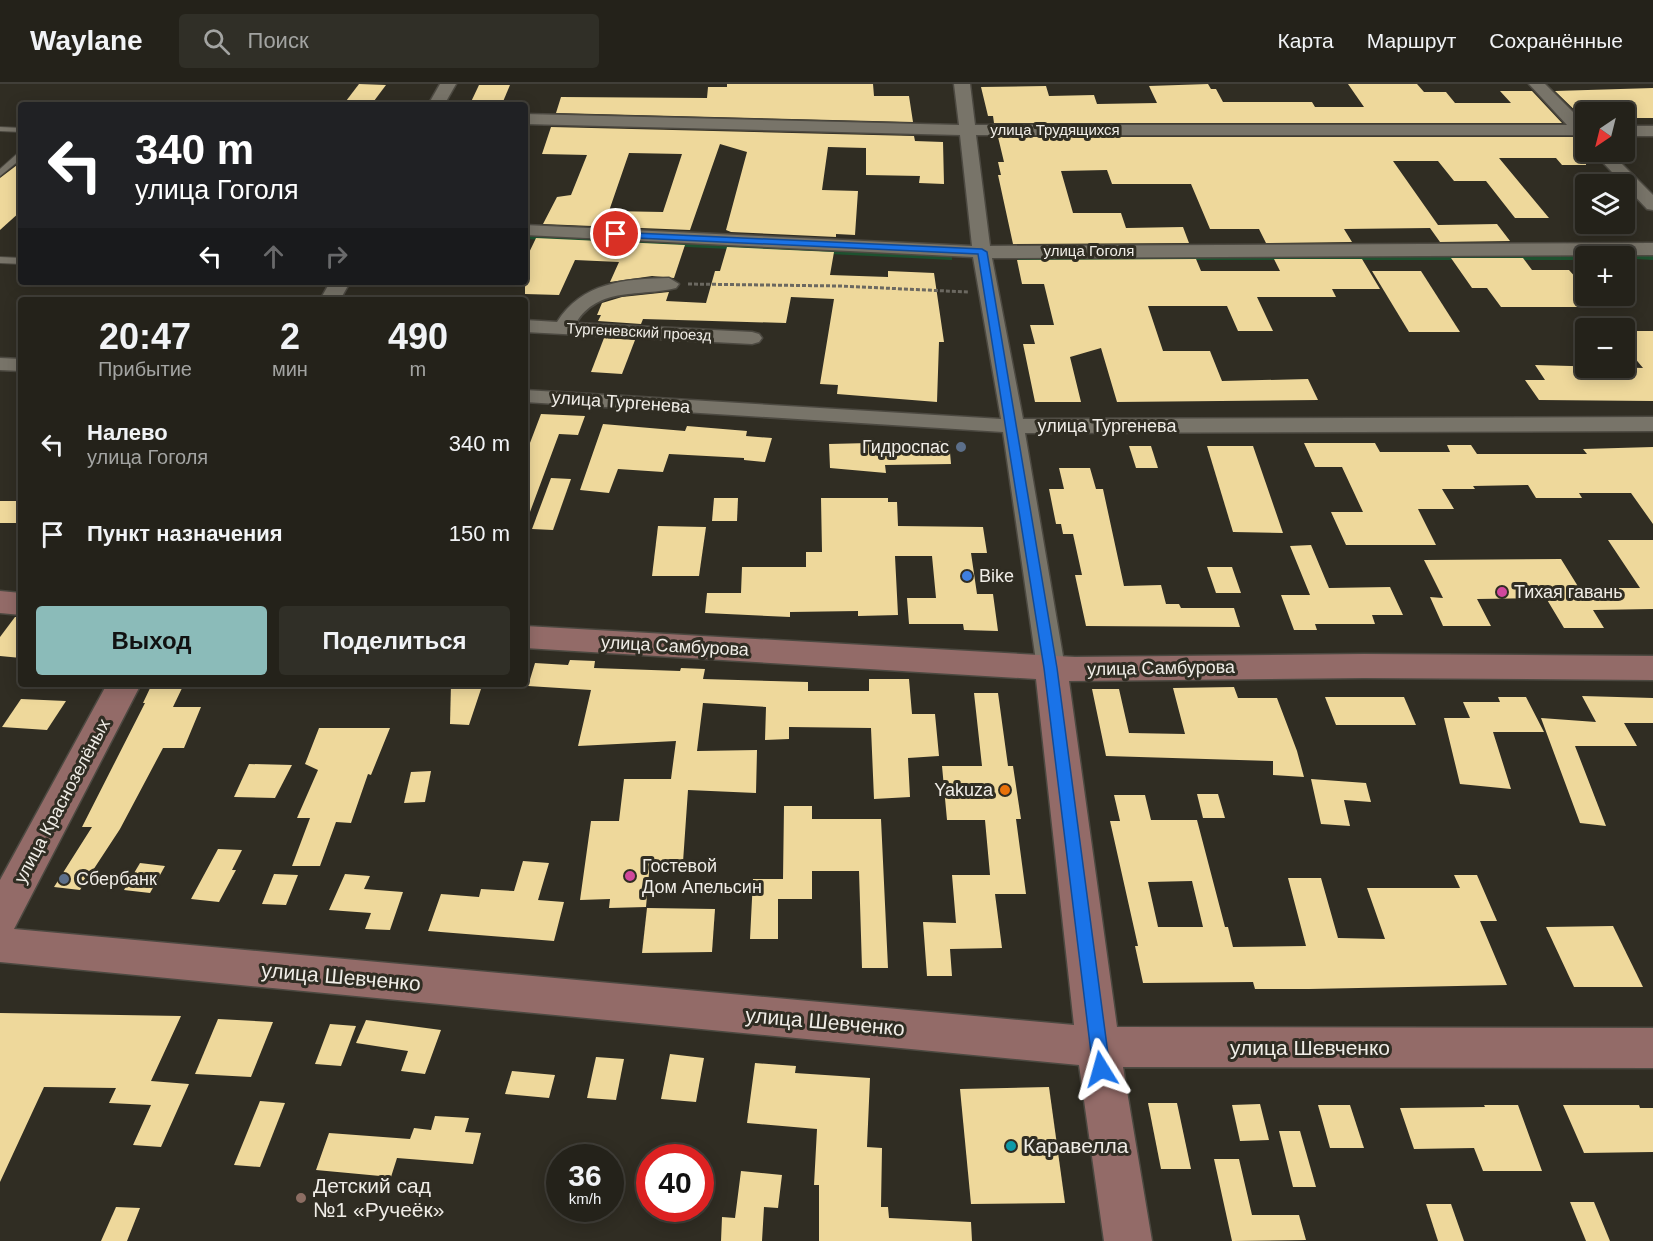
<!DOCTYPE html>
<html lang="ru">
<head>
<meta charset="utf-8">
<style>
	body { margin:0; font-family:Arial,sans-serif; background:#302f27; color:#f1f3f6; height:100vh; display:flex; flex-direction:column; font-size:22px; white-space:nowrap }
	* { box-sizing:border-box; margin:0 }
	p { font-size:20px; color:#a3a4a2 }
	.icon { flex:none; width:33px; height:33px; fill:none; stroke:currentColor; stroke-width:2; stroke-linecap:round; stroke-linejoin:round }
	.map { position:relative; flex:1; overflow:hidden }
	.sheet { position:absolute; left:18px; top:213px; width:510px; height:390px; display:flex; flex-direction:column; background:#24221a; border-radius:6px; box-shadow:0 3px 15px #0003,0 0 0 2px #413f39 }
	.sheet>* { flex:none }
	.top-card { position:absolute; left:18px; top:18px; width:510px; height:183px; border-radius:6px; box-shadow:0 3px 15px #0003,0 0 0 2px #413f39; background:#202124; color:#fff; overflow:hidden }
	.needle { width:39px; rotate:215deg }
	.controls { position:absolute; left:1575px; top:18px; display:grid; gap:12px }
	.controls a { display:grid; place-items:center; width:60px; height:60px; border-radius:6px; background:#24221a; box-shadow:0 3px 15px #0003,0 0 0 2px #413f39; font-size:30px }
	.speed { position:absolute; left:546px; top:1060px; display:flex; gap:12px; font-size:30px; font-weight:700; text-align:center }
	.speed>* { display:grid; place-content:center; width:78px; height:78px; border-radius:50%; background:#24221a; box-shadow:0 3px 15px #0003,0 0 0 2px #413f39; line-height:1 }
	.speed small { font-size:15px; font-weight:400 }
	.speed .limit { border:9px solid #d22; background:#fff; color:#111 }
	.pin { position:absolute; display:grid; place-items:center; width:51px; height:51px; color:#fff; margin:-26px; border:3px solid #fff; border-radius:50%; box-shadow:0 2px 6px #0007 }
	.me { position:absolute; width:66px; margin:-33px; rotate:352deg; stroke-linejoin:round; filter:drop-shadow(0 0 4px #0008) }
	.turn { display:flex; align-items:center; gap:21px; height:126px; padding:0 18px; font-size:27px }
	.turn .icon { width:78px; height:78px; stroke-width:2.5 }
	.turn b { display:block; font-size:42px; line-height:51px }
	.lanes { display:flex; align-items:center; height:57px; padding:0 18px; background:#0003; justify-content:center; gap:30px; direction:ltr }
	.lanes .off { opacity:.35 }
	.eta { display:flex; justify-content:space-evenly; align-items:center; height:102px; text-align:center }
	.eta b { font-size:36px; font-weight:800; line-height:42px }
	.primary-button { display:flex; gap:12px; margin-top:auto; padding:12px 18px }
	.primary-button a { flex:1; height:69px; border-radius:6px; background:#8bbbb9; color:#111; font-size:24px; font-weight:800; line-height:69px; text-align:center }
	.primary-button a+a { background:#302f27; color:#f1f3f6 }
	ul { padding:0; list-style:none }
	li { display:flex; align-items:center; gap:18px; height:90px; padding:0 18px }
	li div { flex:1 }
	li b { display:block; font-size:22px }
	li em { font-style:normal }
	header { display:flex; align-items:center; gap:36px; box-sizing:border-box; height:84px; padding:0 30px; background:#24221a; border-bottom:2px solid #413f39 }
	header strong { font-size:28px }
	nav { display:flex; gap:33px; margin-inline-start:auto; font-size:21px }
	.search { width:420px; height:54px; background:#302f27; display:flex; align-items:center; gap:15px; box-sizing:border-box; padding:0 21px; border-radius:6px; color:#a3a4a2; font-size:22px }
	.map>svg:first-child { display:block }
</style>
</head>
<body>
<header>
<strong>Waylane</strong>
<div class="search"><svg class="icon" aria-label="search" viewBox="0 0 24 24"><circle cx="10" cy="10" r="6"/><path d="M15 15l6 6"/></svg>Поиск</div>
<nav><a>Карта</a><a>Маршрут</a><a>Сохранённые</a></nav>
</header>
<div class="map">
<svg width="1653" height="1157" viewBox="0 0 1653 1157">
	<rect width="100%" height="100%" fill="#302d23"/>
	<!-- green -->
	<g fill="#1e512f">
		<polygon points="525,148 952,168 952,176 525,155"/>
		<polygon points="1653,168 1653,176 1586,172 1585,176 1018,176 1017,169"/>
	</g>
	<!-- building -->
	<g fill="#eed89b" fill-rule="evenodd">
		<polygon points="359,0 386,1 371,21 343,21"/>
		<polygon points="727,0 873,0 874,12 909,12 913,38 556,29 561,13 707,14 708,3 727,3"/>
		<polygon points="1208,0 1211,5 1216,5 1223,18 1312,18 1315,23 1364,23 1348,0 1417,0 1424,8 1446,8 1455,19 1511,19 1500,7 1532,7 1562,39 994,39 993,32 988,32 981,3 1046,2 1049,12 1094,11 1097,20 1157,19 1149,2"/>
		<polygon points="479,1 510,1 502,20 470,20"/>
		<polygon points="1653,4 1653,34 1624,34 1624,28 1586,28 1586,37 1555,7"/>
		<path d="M 551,43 L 914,52 L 915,57 L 943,58 L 944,100 L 919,99 L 920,92 L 866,91 L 866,64 L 828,63 L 822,106 L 858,107 L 855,151 L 836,150 L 836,153 L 731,148 L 726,146 L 747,68 L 720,60 L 690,146 L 543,140 L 557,113 L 571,111 L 587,71 L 542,70 ZM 629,69 L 682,70 L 663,128 L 609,127 Z"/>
		<polygon points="998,53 1575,53 1586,59 1586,81 1562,81 1556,74 1499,74 1549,134 1515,134 1486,97 1454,97 1438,77 1393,77 1438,141 1497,140 1510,157 1440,158 1430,144 1344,145 1352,158 1266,159 1259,145 1210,145 1191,100 1112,100 1107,86 1061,87 1073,129 1121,129 1126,144 1183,143 1189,159 1013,160 998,91 1001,91 998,78 1004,78"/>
		<polygon points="21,78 21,127 0,146 0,94"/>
		<polygon points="536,154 685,161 674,194 652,192 610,198 619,178 575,176 559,211 525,210 525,177"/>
		<polygon points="727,163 834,168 830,191 888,193 888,187 934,189 944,258 939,258 937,318 837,310 838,301 820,300 834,215 791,213 786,239 643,235 641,240 598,237 601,231 597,231 602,219 622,213 669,208 666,217 706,219 715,187 720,187"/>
		<polygon points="1451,174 1523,174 1532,186 1569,186 1586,205 1586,223 1501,223 1487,204 1472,204"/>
		<polygon points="1196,175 1201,187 1280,187 1274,175 1362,175 1380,205 1332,205 1336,213 1257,213 1273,247 1238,247 1227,222 1148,222 1163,267 1210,267 1222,297 1308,295 1318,316 1117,318 1101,264 1070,273 1081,318 1035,318 1023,260 1035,260 1030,241 1054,241 1044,200 1022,200 1017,176"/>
		<polygon points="1372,187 1421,187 1460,248 1409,248"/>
		<polygon points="1624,247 1653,247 1653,317 1539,316 1525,296 1545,296 1535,281 1643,284 1624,261"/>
		<polygon points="604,254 635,256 622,290 591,288"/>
		<polygon points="541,330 585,332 578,351 559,350 527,436 525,436 525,372"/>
		<polygon points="603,340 685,347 687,342 747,347 746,352 772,354 765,378 744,376 744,374 669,370 663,388 618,385 609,409 580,406"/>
		<polygon points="949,357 951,380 885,381 886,389 830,384 829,360"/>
		<polygon points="1304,359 1375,359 1380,368 1450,368 1447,361 1471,361 1477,370 1587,370 1583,365 1653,363 1653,440 1631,409 1579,409 1582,414 1536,414 1528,401 1473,402 1475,405 1442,405 1454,425 1418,425 1436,461 1346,461 1331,428 1363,428 1342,383 1315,383"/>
		<polygon points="1129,362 1151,362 1158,384 1136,384"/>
		<polygon points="1207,362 1253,362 1283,449 1233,448"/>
		<polygon points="1059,384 1090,384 1096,405 1103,405 1124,502 1161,501 1166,520 1179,520 1181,524 1234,524 1240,543 1086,542 1075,491 1082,491 1073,450 1063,450 1061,440 1056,440 1049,405 1064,405"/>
		<polygon points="551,394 571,395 553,446 532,445"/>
		<polygon points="714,414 738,414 737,437 712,437"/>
		<polygon points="821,414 888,414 888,418 897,418 898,442 983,443 987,469 971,469 977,510 993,510 998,547 964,546 963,540 909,540 907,514 936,514 932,472 895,472 898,531 858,532 858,527 790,528 790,533 705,529 707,509 741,509 742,483 806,483 806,468 822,468"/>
		<rect x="0" y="417" width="21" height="22"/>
		<polygon points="658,442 706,443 699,492 652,492"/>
		<polygon points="1608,456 1653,456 1653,525 1593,526 1604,544 1564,544 1546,514 1477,515 1491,542 1443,542 1430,513 1443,514 1424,476 1561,475 1579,504 1640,504"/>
		<polygon points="1311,461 1329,504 1390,503 1403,531 1372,531 1375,540 1315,540 1317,546 1294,546 1281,511 1310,511 1290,462"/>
		<polygon points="1207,483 1232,483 1241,509 1216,509"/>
		<polygon points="15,533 21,533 21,574 0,572 0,553"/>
		<polygon points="570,576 595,577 594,584 680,587 681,584 705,585 703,595 808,598 808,607 869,607 869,595 909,595 912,630 935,630 939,672 908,674 910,713 874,715 871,644 789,643 789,655 765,656 766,623 703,619 697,667 757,666 756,709 688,706 683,778 650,778 646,823 609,824 610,815 580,816 591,737 619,737 624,695 671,695 676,657 578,662 591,606 528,602 535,579 568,581"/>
		<polygon points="152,600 184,600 173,623 201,623 184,664 163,664 120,745 80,806 54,803 92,743 82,743 145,619 143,619"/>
		<polygon points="451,600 482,602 469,641 450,640"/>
		<polygon points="1234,603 1238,614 1277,614 1297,667 1304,693 1273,691 1273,677 1106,672 1092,605 1119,605 1129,649 1185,650 1173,604"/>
		<polygon points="974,609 998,609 1008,682 1013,682 1021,735 1016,735 1026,810 995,810 1002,864 950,865 952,892 927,892 923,838 956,839 952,791 990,791 985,736 947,736 942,682 982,682"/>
		<polygon points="1582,612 1653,614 1653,639 1624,639 1637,662 1575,662 1606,742 1580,739 1541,634 1596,638"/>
		<polygon points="1325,613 1404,613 1416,641 1336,641"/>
		<polygon points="1498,613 1526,613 1544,648 1493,648 1511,705 1460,700 1444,634 1470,634 1463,618 1500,618"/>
		<polygon points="21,615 66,617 47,646 2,643"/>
		<polygon points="319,644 390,644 371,691 368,690 351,739 336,738 320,782 292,782 310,734 297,734 318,686 305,680"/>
		<polygon points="249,680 292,681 275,714 234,713"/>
		<polygon points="431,687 425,718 404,719 411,688"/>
		<polygon points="1311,695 1366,699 1371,718 1344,716 1350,742 1321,740"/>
		<polygon points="1197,710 1218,710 1225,734 1203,734"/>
		<path d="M 1114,711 L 1145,711 L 1151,736 L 1197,736 L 1225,843 L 1228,843 L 1233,863 L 1306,862 L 1288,794 L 1321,794 L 1338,854 L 1385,855 L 1367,804 L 1460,804 L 1454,791 L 1477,791 L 1497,837 L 1480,837 L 1507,901 L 1309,905 L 1255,905 L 1253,898 L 1143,899 L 1135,862 L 1138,862 L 1110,737 L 1120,737 ZM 1192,797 L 1203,843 L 1158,843 L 1148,798 Z"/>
		<polygon points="784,722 812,722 812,735 881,735 888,884 862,884 859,787 812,787 812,815 778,815 778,855 750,855 753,795 783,795"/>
		<polygon points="218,765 242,766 232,786 236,786 219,818 191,815"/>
		<polygon points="523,777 549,779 538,816 564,818 554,857 428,847 441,810 479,813 481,805 514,807"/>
		<polygon points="140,779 165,782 150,809 124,806"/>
		<polygon points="274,790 298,791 286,821 262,820"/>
		<polygon points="345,790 370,792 364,805 403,808 390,846 365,845 371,829 329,826"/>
		<polygon points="647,824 715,825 712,868 642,869"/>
		<polygon points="1613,842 1643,903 1574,903 1546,843"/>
		<polygon points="0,929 181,932 151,997 189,1000 161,1063 133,1061 151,1021 109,1019 116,1004 44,1003 0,1098"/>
		<polygon points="218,935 273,938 251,993 195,990"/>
		<polygon points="366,936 441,946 425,990 401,987 408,967 356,959"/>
		<polygon points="330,940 356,942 341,982 315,980"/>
		<polygon points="670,970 704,974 696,1018 661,1015"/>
		<polygon points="596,973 624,975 616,1016 587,1014"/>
		<polygon points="755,979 796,982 795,989 870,994 867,1063 882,1064 881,1123 888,1123 889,1134 971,1138 972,1157 819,1157 819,1101 814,1101 817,1045 747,1039"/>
		<polygon points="512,987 555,991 549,1014 505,1010"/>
		<polygon points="1049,1003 1065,1119 971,1120 960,1005"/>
		<polygon points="260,1017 285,1019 260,1083 234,1081"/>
		<polygon points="1148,1019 1177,1019 1191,1085 1161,1085"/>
		<polygon points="1260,1020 1269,1056 1240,1057 1232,1021"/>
		<polygon points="1318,1021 1350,1021 1364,1064 1330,1064"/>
		<polygon points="1484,1021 1518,1021 1542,1087 1483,1087 1474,1064 1414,1065 1400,1024 1485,1023"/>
		<polygon points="1563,1021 1639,1021 1640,1024 1653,1024 1653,1068 1584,1069"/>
		<polygon points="435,1032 469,1034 465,1048 481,1049 473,1080 397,1074 391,1093 316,1086 329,1049 410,1055 414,1044 431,1046"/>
		<polygon points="1279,1047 1300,1047 1316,1103 1293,1103"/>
		<polygon points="1214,1075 1239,1075 1252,1131 1299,1131 1306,1156 1232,1157"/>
		<polygon points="741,1087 782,1091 778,1124 764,1123 762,1157 721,1157 722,1133 735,1134"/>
		<polygon points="1570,1118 1594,1118 1610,1157 1586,1157"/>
		<polygon points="1426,1120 1451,1120 1464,1157 1438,1157"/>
		<polygon points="116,1123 140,1124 127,1157 101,1157"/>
	</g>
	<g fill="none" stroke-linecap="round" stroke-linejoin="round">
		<!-- lane casing -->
		<g stroke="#4c4941" stroke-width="2">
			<g id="lane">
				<polygon points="0,43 21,44 21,48 0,47"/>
				<polygon points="18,69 21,69 21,75 0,92 0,85"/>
				<polygon points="0,173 21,174 21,180 0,179"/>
			</g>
		</g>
		<!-- street casing -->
		<g stroke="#4c4941" stroke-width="3">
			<g id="street">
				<polygon points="440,0 456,0 444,21 428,21"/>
				<polygon points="954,0 970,0 975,41 1567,41 1529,0 1545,0 1586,41 1586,57 1576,51 976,51 990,162 1653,159 1653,171 992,174 1023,335 1653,333 1653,347 1025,349 1065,584 1061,591 1051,594 1041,591 1037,584 1003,348 525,318 525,306 1001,335 973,173 525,151 525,141 972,162 960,51 525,40 525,30 959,41"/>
				<rect x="1624" y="42" width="29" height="10"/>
				<polygon points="1593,68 1610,68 1653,111 1653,126 1647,125"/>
				<path d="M 669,194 L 679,200 L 676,204 C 641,213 598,202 576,239 L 752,248 L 759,250 L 762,254 L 759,258 L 752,260 L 525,248 L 525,236 L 557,238 C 582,198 625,195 669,194 Z"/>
				<polygon points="330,198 350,198 340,216 320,216"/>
				<polygon points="0,274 21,275 21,287 0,286"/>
			</g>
		</g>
		<!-- secondary casing -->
		<g stroke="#4c4941" stroke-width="3">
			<g id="secondary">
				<polygon points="0,507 21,509 21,531 0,529"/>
				<polygon points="525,542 1075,573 1364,570 1653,572 1653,596 1364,594 1069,597 1117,943 1653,944 1653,984 1123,983 1152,1157 1104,1157 1079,981 0,878 0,796 107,600 141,600 14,845 1074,941 1036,595 525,564"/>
			</g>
		</g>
		<!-- path -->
		<polyline stroke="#6b6860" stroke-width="3" stroke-dasharray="4 2" stroke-linecap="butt" points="688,200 840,202 968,208"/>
		<!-- lane -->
		<use href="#lane" fill="#787469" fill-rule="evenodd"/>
		<!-- street -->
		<use href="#street" fill="#787469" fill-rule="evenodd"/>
		<!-- secondary -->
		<use href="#secondary" fill="#936b68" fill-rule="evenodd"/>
	</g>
	<!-- route -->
	<polygon fill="#1a73e8" stroke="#114b97" stroke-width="1.5" points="613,148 982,165 987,168 1057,584 1110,985 1108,991 1101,993 1095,991 1093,985 1044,584 978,170 616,153 613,152"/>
	<!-- markers -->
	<g fill="#5c6f8a" stroke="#302d23" stroke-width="2">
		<circle cx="961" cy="363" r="6"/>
		<circle cx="64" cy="795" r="6"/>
	</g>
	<circle fill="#3f7fe0" stroke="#302d23" stroke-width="2" cx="967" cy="492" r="6"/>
	<g fill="#d1479c" stroke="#302d23" stroke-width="2">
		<circle cx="1502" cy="508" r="6"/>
		<circle cx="630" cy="792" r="6"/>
	</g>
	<circle fill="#e8710a" stroke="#302d23" stroke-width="2" cx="1005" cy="706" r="6"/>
	<circle fill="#0f9aa8" stroke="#302d23" stroke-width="2" cx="1011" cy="1062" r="6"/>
	<circle fill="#8d6e63" stroke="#302d23" stroke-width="2" cx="301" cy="1114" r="6"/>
	<g text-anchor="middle" stroke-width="6" stroke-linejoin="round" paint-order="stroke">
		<!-- far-street labels -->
		<g font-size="15" fill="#f0ede7" stroke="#302d23">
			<text x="1055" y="51">улица Трудящихся</text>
			<text x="1089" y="172">улица Гоголя</text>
			<text transform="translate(639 248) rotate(3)" y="5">Тургеневский проезд</text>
		</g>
		<!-- street labels -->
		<g font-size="18" fill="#f0ede7" stroke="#302d23">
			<text transform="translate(621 318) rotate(4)" y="6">улица Тургенева</text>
			<text x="1107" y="348">улица Тургенева</text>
			<text transform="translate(675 562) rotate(3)" y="6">улица Самбурова</text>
			<text transform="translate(1161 584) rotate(-1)" y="6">улица Самбурова</text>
			<text transform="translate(62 717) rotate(-62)" y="6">улица Краснозелёных</text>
		</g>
		<!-- poi labels -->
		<g font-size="18" fill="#f0ede7" stroke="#302d23" text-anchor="start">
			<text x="949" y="369" text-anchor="end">Гидроспас</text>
			<text x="979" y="498">Bike</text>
			<text x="1514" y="514">Тихая гавань</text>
			<text x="993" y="712" text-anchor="end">Yakuza</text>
			<text x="642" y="788">Гостевой<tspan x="642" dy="21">Дом Апельсин</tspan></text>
			<text x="76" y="801">Сбербанк</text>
		</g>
		<!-- near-street labels -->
		<g font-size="21" fill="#f0ede7" stroke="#302d23">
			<text transform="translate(341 893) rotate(5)" y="7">улица Шевченко</text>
			<text transform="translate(825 938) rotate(5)" y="7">улица Шевченко</text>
			<text x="1310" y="971">улица Шевченко</text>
		</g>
		<!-- near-poi labels -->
		<g font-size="21" fill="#f0ede7" stroke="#302d23" text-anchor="start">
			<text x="1023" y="1069">Каравелла</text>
			<text x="313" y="1109">Детский сад<tspan x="313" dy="24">№1 «Ручеёк»</tspan></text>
		</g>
	</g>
</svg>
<div class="controls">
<a><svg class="needle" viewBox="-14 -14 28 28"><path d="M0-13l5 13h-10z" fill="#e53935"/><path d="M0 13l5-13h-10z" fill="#a3a4a2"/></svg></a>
<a><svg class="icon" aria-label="layers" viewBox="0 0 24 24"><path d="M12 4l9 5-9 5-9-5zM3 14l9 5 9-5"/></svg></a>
<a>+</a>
<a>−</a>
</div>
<div class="speed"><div>36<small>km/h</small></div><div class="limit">40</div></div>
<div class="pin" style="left:616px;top:150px;background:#d93025"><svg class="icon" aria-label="arrive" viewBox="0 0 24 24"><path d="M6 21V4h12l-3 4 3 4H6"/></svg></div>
<svg class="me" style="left:1101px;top:985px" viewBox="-20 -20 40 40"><path d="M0-17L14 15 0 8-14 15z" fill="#1a73e8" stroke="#fff" stroke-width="4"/></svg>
<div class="top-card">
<div class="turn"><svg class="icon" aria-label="left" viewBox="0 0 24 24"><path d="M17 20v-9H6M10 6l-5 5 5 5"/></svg><div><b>340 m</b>улица Гоголя</div></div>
<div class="lanes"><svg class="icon" aria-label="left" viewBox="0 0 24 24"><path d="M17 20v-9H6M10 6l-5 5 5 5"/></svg><svg class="icon off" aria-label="ahead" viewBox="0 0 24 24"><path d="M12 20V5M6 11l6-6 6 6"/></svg><svg class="icon off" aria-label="right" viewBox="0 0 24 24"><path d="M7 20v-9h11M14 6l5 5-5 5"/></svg></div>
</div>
<section class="sheet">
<div class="eta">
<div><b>20:47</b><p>Прибытие</p></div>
<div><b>2</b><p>мин</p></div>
<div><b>490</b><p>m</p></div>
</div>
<ul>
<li><svg class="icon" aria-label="left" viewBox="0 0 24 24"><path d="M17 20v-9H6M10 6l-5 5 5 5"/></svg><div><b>Налево</b><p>улица Гоголя</p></div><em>340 m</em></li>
<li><svg class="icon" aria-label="arrive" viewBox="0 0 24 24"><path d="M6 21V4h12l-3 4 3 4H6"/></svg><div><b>Пункт назначения</b></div><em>150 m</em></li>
</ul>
<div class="primary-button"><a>Выход</a><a>Поделиться</a></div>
</section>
</div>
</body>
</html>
